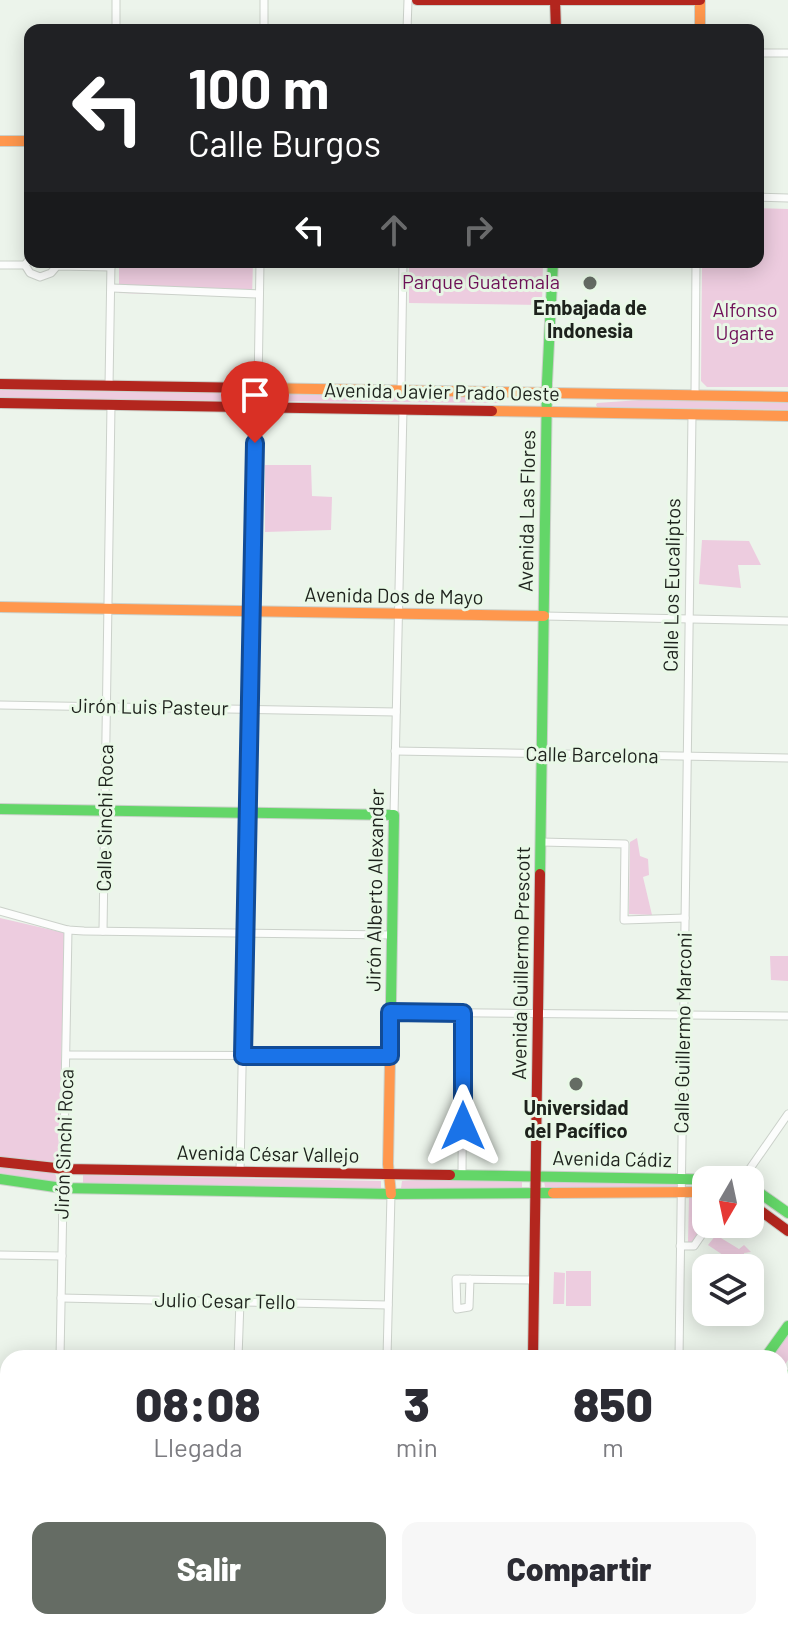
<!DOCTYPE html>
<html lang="es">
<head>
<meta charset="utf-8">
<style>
	body { margin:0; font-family:Barlow,sans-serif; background:#f7f7f7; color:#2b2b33; height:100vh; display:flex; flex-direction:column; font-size:30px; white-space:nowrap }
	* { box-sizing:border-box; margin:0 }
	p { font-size:26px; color:#7c7c81 }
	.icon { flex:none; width:44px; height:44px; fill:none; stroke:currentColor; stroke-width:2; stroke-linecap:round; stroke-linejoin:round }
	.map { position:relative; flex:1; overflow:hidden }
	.panel { position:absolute; left:0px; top:1350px; width:788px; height:280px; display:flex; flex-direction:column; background:#fff; border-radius:24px 24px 0 0; box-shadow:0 4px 20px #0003 }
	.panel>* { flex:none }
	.hud { position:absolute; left:24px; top:24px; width:740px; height:244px; border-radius:16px; box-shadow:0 4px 20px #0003; background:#202124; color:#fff; overflow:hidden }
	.needle { width:52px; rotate:189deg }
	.buttons { position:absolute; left:692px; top:1166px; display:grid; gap:16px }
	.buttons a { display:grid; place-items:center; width:72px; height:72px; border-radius:16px; background:#fff; box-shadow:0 4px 20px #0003; font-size:40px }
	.pin { position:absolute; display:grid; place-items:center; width:68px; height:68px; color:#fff; margin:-82px -34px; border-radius:50% 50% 50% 0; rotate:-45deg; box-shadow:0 0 8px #0007 }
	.pin .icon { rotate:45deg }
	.me { position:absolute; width:88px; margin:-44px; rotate:0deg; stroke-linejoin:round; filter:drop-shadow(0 0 6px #0008) }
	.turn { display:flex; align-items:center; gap:28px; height:168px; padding:0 32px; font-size:36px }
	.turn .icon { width:104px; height:104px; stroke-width:2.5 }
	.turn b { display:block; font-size:56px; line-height:68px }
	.lanes { display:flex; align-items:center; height:76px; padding:0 32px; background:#0003; justify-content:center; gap:40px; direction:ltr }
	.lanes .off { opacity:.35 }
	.eta { display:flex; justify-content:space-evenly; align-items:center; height:136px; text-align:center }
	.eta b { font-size:48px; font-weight:800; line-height:56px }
	.button { display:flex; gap:16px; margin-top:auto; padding:16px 32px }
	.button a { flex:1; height:92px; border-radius:16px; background:#656c64; color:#fff; font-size:32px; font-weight:800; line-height:92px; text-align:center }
	.button a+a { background:#f7f7f7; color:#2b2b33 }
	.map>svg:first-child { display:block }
</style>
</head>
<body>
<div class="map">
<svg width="788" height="1630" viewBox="0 0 788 1630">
	<rect width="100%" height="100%" fill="#ecf4eb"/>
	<!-- green -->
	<g fill="#edccdf">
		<polygon points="758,208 788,209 788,387 707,387 701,381 702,262 758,262"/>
		<polygon points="119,262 253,262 252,297 119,293"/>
		<polygon points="409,262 543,262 542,305 409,303"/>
		<polygon points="0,390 499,397 500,403 0,399"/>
		<polygon points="640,400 788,403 788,410 597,407 596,405 597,403"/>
		<polygon points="265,465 311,465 312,496 332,497 331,530 265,532"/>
		<polygon points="702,540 749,541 761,565 738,565 741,588 699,584"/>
		<polygon points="637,838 640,856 648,859 649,875 643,877 652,915 629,914 630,842"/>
		<polygon points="0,918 65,933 58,1162 0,1158"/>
		<polygon points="770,956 788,956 788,981 771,980"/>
		<polygon points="0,1166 55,1173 57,1180 54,1182 0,1173"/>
		<polygon points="83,1175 381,1181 381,1190 83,1183"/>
		<polygon points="461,1177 522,1182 522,1189 401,1188 402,1181"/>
		<polygon points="544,1181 677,1182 678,1189 545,1187"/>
		<polygon points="689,1198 706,1198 706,1223 693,1242 688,1242"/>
		<polygon points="716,1235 739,1249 744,1245 751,1252 744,1253 745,1260 741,1267 708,1245"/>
		<rect x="566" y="1271" width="25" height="35"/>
		<polygon points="554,1272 565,1273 564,1304 553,1304"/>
		<polygon points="788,1334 788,1360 780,1372 780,1358 770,1358"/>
	</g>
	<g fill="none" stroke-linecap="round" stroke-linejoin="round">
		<!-- street casing -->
		<g stroke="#cbd1ca" stroke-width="9">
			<g id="street">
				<polyline points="116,30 116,0"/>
				<polyline points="264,30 264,0"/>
				<polyline points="407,30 408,0"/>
				<polyline points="758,53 788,53"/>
				<polyline points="758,197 788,198"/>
				<polyline points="30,258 25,265 30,273 40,277 51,273 57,266 111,267"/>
				<polyline points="0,265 25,265"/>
				<polyline points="112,288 259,294"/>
				<polyline points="109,386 111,262"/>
				<polyline points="258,388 260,262"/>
				<polyline points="401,390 403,262"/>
				<polyline points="695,395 696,262"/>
				<polyline points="544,616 788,621"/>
				<polyline points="0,705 396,712"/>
				<polyline points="395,751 788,758"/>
				<polyline points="394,815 403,409"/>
				<polyline points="541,842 625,844 624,920 685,918"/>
				<polyline points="0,911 68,930 84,931 392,935"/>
				<polyline points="103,931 111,405"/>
				<polyline points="390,1012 788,1016"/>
				<polyline points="67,1055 390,1056"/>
				<polyline points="240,1172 255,407"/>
				<polyline points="462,1175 463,1013"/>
				<polyline points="742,1180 788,1114"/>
				<polyline points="680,1246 694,1246 709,1224"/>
				<polyline points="0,1255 62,1256"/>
				<polyline points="470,1279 469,1307 457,1309 456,1279 534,1280"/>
				<polyline points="61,1298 388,1305"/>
				<polyline points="60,1358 68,930"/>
				<polyline points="238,1358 240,1301"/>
				<polyline points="387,1358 391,1194"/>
				<polyline points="679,1358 692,415"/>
				<polyline points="0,1394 8,1394"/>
				<polyline points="780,1605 788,1606"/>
				<polyline points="35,1630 35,1622"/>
				<polyline points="99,1630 100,1622"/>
				<polyline points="196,1630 199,1622"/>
				<polyline points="231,1630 232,1622"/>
				<polyline points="381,1630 381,1622"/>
				<polyline points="682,1630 684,1622"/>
			</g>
		</g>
		<!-- fast casing -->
		<g stroke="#cbd1ca" stroke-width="12">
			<g id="fast">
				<polyline points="0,809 394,815 390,1061"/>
				<polyline points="540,874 547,383 553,262"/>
				<polyline points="450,1175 736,1180"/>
				<polyline points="0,1179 62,1188 391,1194 553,1193"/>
				<polyline points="750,1186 788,1213"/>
				<polyline points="765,1358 788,1326"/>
				<polyline points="780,1386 788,1375"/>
				<polyline points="780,1460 788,1458"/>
				<polyline points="780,1468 788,1492"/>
				<polyline points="0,1534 8,1534"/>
				<polyline points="468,1630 481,1622"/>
				<polyline points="516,1630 528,1622"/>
				<polyline points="565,1630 566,1622"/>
			</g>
		</g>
		<!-- slow casing -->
		<g stroke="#cbd1ca" stroke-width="12">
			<g id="slow">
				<polyline points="700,0 700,30"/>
				<polyline points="0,141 30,141"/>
				<polyline points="256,388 788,397"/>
				<polyline points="492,411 788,416"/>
				<polyline points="0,607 544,616"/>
				<polyline points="390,1061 388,1164 391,1194"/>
				<polyline points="553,1193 706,1192"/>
				<polyline points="780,1424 788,1449"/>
				<polyline points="0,1546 8,1546"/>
			</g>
		</g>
		<!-- jam casing -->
		<g stroke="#cbd1ca" stroke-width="12">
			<g id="jam">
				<polyline points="417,0 700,0"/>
				<polyline points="555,0 556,30"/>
				<polyline points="0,384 256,388"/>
				<polyline points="0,403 492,411"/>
				<polyline points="0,1162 65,1169 450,1175"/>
				<polyline points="750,1203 788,1231"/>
				<polyline points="533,1358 540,874"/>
			</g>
		</g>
		<!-- street -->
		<use href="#street" stroke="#fcfdfc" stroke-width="7"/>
		<!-- fast -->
		<use href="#fast" stroke="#63d668" stroke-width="10"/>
		<!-- slow -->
		<use href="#slow" stroke="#ff974d" stroke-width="10"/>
		<!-- jam -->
		<use href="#jam" stroke="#b3261e" stroke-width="10"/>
	</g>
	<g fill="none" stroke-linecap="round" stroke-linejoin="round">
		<!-- route casing -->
		<g stroke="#114b97" stroke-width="20">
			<polyline id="route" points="255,443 243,1056 390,1056 390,1012 463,1013 463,1126"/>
		</g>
		<!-- route -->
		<use href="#route" stroke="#1a73e8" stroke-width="14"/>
	</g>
	<!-- markers -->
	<g fill="#656c64" stroke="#e9f8e7" stroke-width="3">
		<circle cx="590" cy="283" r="8"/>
		<circle cx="576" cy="1084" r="8"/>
	</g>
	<g text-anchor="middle" stroke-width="6" stroke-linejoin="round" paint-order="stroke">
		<!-- park labels -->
		<g font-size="20" fill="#701159" stroke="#e9f8e7">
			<text x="481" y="289">Parque Guatemala</text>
			<text x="745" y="317">Alfonso<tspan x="745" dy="23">Ugarte</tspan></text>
		</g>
		<!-- poi labels -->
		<g font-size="20" font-weight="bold" fill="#1d221c" stroke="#e9f8e7">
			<text x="590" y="315">Embajada de<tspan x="590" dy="23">Indonesia</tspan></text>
			<text x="576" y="1115">Universidad<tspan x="576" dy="23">del Pacífico</tspan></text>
		</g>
		<!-- street labels -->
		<g font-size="20" fill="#1d221c" stroke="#e9f8e7">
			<text transform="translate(442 392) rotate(1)" y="7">Avenida Javier Prado Oeste</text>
			<text transform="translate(527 511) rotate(-89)" y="7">Avenida Las Flores</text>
			<text transform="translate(672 585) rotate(-89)" y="7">Calle Los Eucaliptos</text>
			<text transform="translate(394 596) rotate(1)" y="7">Avenida Dos de Mayo</text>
			<text transform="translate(150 707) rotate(1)" y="7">Jirón Luis Pasteur</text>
			<text transform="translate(592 755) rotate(1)" y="7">Calle Barcelona</text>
			<text transform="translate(105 818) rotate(-89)" y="7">Calle Sinchi Roca</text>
			<text transform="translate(375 890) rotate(-89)" y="7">Jirón Alberto Alexander</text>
			<text transform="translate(521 963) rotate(-89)" y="7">Avenida Guillermo Prescott</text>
			<text transform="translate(683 1033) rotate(-89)" y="7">Calle Guillermo Marconi</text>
			<text transform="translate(64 1144) rotate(-88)" y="7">Jirón Sinchi Roca</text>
			<text transform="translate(268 1154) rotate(1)" y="7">Avenida César Vallejo</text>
			<text transform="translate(612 1159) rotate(1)" y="7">Avenida Cádiz</text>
			<text transform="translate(225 1301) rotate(1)" y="7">Julio Cesar Tello</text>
		</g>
	</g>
</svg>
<div class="buttons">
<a><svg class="needle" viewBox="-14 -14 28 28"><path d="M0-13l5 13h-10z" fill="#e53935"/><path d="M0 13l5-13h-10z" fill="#7c7c81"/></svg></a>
<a><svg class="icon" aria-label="layers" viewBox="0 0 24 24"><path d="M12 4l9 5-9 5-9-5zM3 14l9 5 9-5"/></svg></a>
</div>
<div class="pin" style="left:255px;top:443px;background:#d93025"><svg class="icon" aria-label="arrive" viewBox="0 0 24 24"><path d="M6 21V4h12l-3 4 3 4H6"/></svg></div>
<svg class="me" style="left:463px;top:1126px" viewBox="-20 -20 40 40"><path d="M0-17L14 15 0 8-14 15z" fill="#1a73e8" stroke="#fff" stroke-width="4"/></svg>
<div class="hud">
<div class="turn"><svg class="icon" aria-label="left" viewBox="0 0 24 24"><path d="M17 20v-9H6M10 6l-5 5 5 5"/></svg><div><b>100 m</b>Calle Burgos</div></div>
<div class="lanes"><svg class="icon" aria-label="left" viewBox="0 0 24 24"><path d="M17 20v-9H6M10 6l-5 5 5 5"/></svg><svg class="icon off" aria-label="ahead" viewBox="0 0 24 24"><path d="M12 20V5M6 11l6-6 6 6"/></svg><svg class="icon off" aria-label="right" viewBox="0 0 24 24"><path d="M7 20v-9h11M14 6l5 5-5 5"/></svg></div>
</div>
<section class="panel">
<div class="eta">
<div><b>08:08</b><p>Llegada</p></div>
<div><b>3</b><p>min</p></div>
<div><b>850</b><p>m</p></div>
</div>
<div class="button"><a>Salir</a><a>Compartir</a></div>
</section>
</div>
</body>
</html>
